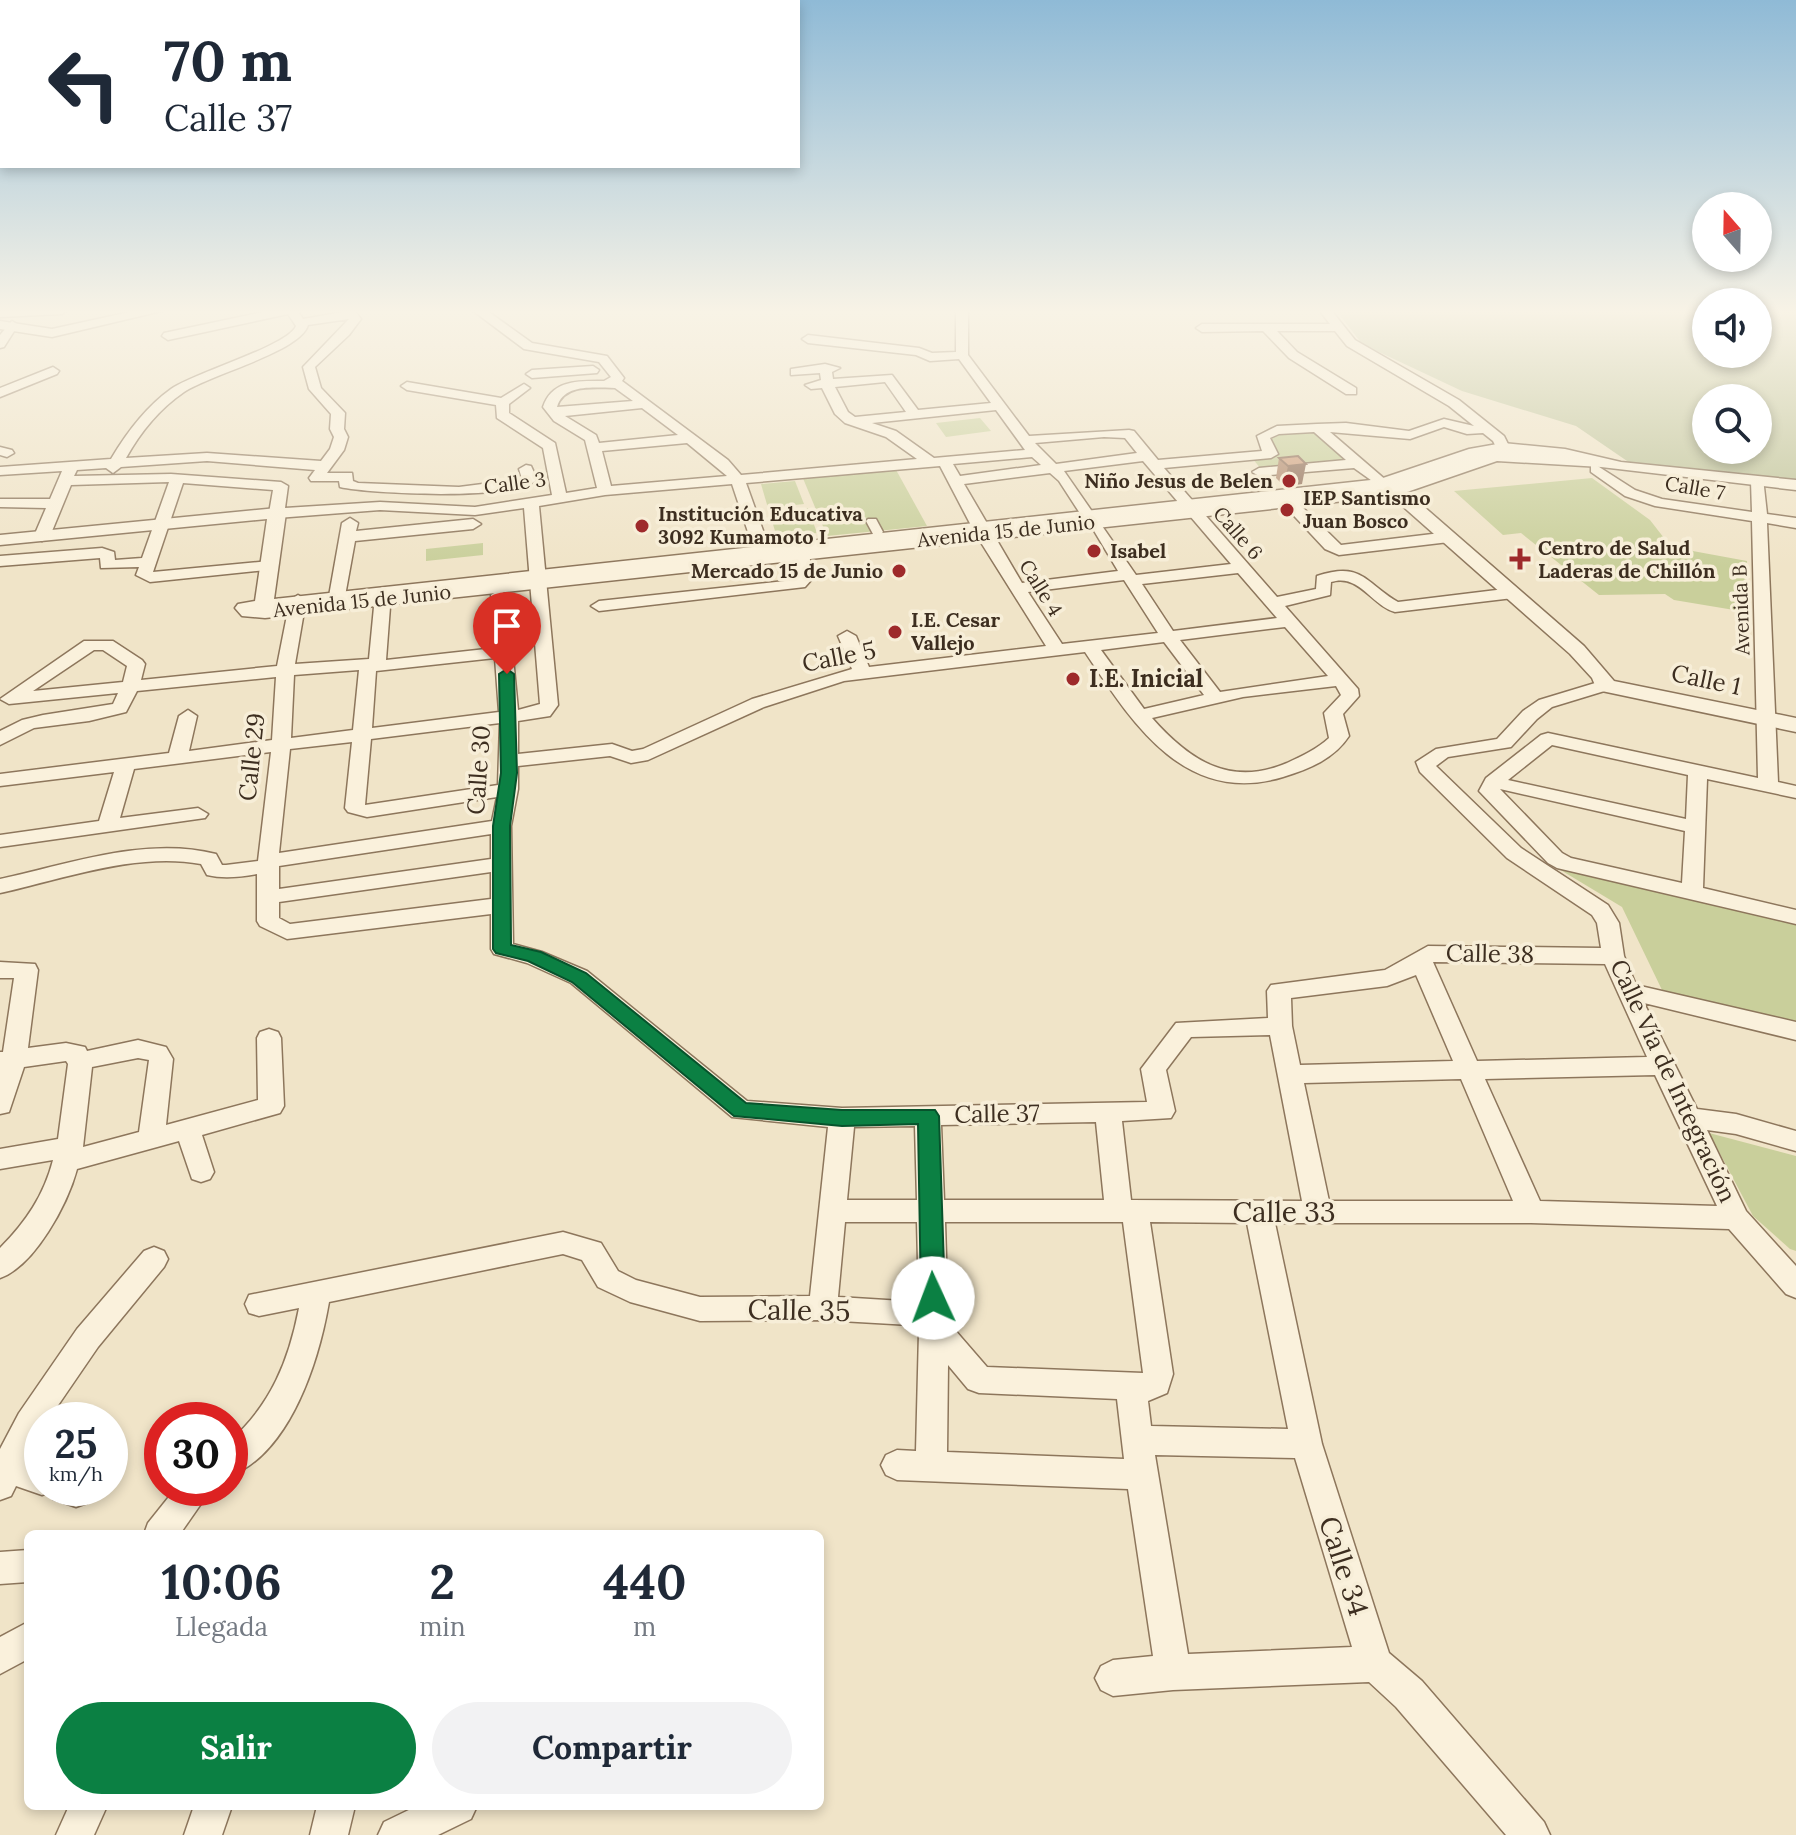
<!DOCTYPE html>
<html lang="es">
<head>
<meta charset="utf-8">
<style>
	body { margin:0; font-family:Lora,serif; background:#f2f2f3; color:#1f2937; height:100vh; display:flex; flex-direction:column; font-size:30px; white-space:nowrap }
	* { box-sizing:border-box; margin:0 }
	p { font-size:26px; color:#747a83 }
	.icon { flex:none; width:44px; height:44px; fill:none; stroke:currentColor; stroke-width:2; stroke-linecap:round; stroke-linejoin:round }
	.map { position:relative; flex:1; overflow:hidden }
	.drawer { position:absolute; left:24px; top:1530px; width:800px; height:280px; display:flex; flex-direction:column; background:#fff; border-radius:12px; box-shadow:0 4px 12px #0003 }
	.drawer>* { flex:none }
	.top-card { position:absolute; left:0px; top:0px; width:800px; height:168px; box-shadow:0 4px 12px #0003; background:#fff; color:#1f2937; overflow:hidden }
	.needle { width:52px; rotate:340deg }
	.fabs { position:absolute; left:1692px; top:192px; display:grid; gap:16px }
	.fabs a { display:grid; place-items:center; width:80px; height:80px; border-radius:50%; background:#fff; box-shadow:0 4px 12px #0003; font-size:40px }
	.speed { position:absolute; left:24px; top:1402px; display:flex; gap:16px; font-size:40px; font-weight:700; text-align:center }
	.speed>* { display:grid; place-content:center; width:104px; height:104px; border-radius:50%; background:#fff; box-shadow:0 4px 12px #0003; line-height:1 }
	.speed small { font-size:20px; font-weight:400 }
	.speed .limit { border:12px solid #d22; background:#fff; color:#111 }
	.pin { position:absolute; display:grid; place-items:center; width:68px; height:68px; color:#fff; margin:-82px -34px; border-radius:50% 50% 50% 0; rotate:-45deg; box-shadow:0 0 8px #0007 }
	.pin .icon { rotate:45deg }
	.me { position:absolute; width:88px; margin:-44px; rotate:358deg; stroke-linejoin:round; filter:drop-shadow(0 0 6px #0008) }
	.turn { display:flex; align-items:center; gap:28px; height:168px; padding:0 32px; font-size:36px }
	.turn .icon { width:104px; height:104px; stroke-width:2.5 }
	.turn b { display:block; font-size:56px; line-height:68px }
	.eta { display:flex; justify-content:space-evenly; align-items:center; height:136px; text-align:center }
	.eta b { font-size:48px; font-weight:700; line-height:56px }
	.primary-button { display:flex; gap:16px; margin-top:auto; padding:16px 32px }
	.primary-button a { flex:1; height:92px; border-radius:48px; background:#0b8043; color:#fff; font-size:32px; font-weight:700; line-height:92px; text-align:center }
	.primary-button a+a { background:#f2f2f3; color:#1f2937 }
	.map>svg:first-child { display:block }
</style>
</head>
<body>
<div class="map">
<svg width="1796" height="1835" viewBox="0 0 1796 1835">
	<rect width="100%" height="100%" fill="#f0e4c8"/>
	<!-- green -->
	<g fill="#c9cf9b">
		<polygon points="980,418 991,431 946,437 936,423"/>
		<polygon points="1314,430 1351,461 1262,470 1251,457 1278,455 1265,440 1268,433"/>
		<polygon points="895,468 927,526 827,536 802,476"/>
		<polygon points="1592,478 1650,520 1671,547 1747,561 1746,612 1674,600 1665,594 1599,595 1521,533 1503,535 1454,491"/>
		<polygon points="795,481 804,504 768,508 761,484"/>
		<polygon points="808,508 817,533 777,537 769,512"/>
		<polygon points="483,543 483,555 426,561 426,549"/>
		<polygon points="1549,863 1796,922 1796,1025 1662,990 1622,907"/>
		<polygon points="1709,1133 1796,1156 1796,1251 1790,1249 1753,1216"/>
	</g>
	<!-- cemetery -->
	<path fill="#bfc49a" fill-rule="evenodd" d="M 1336,310 L 1706,310 L 1706,354 L 1758,354 L 1758,310 L 1796,310 L 1796,482 L 1630,463 L 1576,426 L 1462,391 L 1362,344 ZM 1706,398 L 1758,398 L 1758,450 L 1706,450 Z"/>
	<g fill="none" stroke-linecap="round" stroke-linejoin="round">
		<!-- pedestrian casing -->
		<g stroke="#8d765c" stroke-width="3">
			<polygon id="pedestrian" points="868,519 876,519 883,532 881,534 873,534 866,521"/>
		</g>
		<!-- minor casing -->
		<g stroke="#8d765c" stroke-width="3">
			<g id="minor">
				<polygon points="67,310 62,314 0,317 0,311"/>
				<path d="M 273,310 L 297,310 L 303,319 L 354,310 L 361,319 L 349,335 L 315,367 L 321,388 L 345,413 L 344,429 L 348,437 L 344,450 L 327,473 L 352,473 L 353,481 L 358,483 L 459,487 L 522,479 L 519,469 L 526,465 L 531,466 L 537,479 C 520,501 370,494 340,487 L 339,481 L 311,481 L 309,478 L 315,470 L 207,461 L 121,467 L 113,473 L 106,468 L 77,470 L 74,476 L 171,474 L 281,482 L 288,486 L 285,508 L 380,502 L 475,507 L 552,495 L 543,448 L 497,418 L 496,405 L 407,390 L 401,386 L 407,382 L 501,398 L 524,384 L 530,388 L 509,404 L 509,413 L 555,443 L 566,493 L 597,488 L 585,440 L 554,421 L 543,407 C 552,379 580,381 604,381 L 611,377 L 599,362 L 524,349 L 472,310 L 486,310 L 532,343 L 607,356 L 624,378 L 622,381 L 728,460 L 741,475 L 917,459 L 886,437 L 845,423 L 835,414 L 822,388 L 811,389 L 805,385 L 821,380 L 820,373 L 791,375 L 791,369 L 825,364 L 840,368 L 832,372 L 833,379 L 892,375 L 918,410 L 991,403 L 959,359 L 930,361 L 916,355 L 808,343 L 802,339 L 808,335 L 919,348 L 932,353 L 956,352 L 956,310 L 968,310 L 968,355 L 1029,436 L 1129,430 L 1134,431 L 1158,460 L 1262,451 L 1257,436 L 1277,426 L 1317,424 L 1346,423 L 1409,431 L 1444,419 L 1474,426 L 1449,406 L 1347,346 L 1335,331 L 1277,331 L 1297,352 L 1356,388 L 1356,394 L 1346,394 L 1289,358 L 1263,331 L 1202,332 L 1196,328 L 1202,324 L 1330,324 L 1319,310 L 1331,310 L 1355,340 L 1459,400 L 1504,436 L 1510,448 L 1503,452 L 1498,451 L 1493,441 L 1483,433 L 1467,434 L 1444,427 L 1410,439 L 1330,432 L 1387,481 L 1389,484 L 1382,488 L 1354,468 L 1259,476 L 1252,472 L 1259,468 L 1346,460 L 1314,432 L 1279,434 L 1270,438 L 1278,454 L 1271,458 L 1164,468 L 1277,597 L 1316,589 L 1317,576 C 1362,561 1364,582 1398,602 L 1513,588 L 1521,593 L 1513,598 L 1395,612 C 1371,605 1359,573 1331,582 L 1330,595 L 1285,606 L 1358,689 L 1359,696 L 1343,714 L 1349,736 C 1334,759 1309,769 1283,777 C 1184,807 1131,721 1085,652 L 844,681 L 764,707 L 648,760 L 631,763 L 610,756 L 518,766 L 518,789 L 511,826 L 513,944 L 542,952 L 587,971 L 747,1101 L 842,1108 L 1147,1102 L 1141,1069 L 1176,1023 L 1268,1018 L 1267,991 L 1271,985 L 1385,970 L 1428,946 L 1601,948 L 1597,923 L 1592,915 L 1507,858 L 1420,772 L 1416,762 L 1436,749 L 1497,739 L 1523,711 L 1539,700 L 1605,680 L 1611,681 L 1614,685 L 1611,689 L 1552,707 L 1537,719 L 1511,747 L 1448,757 L 1436,766 L 1521,848 L 1608,905 L 1619,923 L 1624,956 L 1636,985 L 1796,1022 L 1796,1040 L 1644,1003 L 1697,1109 L 1736,1114 L 1796,1131 L 1796,1151 L 1736,1134 L 1707,1130 L 1746,1211 L 1796,1266 L 1796,1298 L 1786,1294 L 1729,1229 L 1531,1223 L 1275,1223 L 1322,1444 L 1389,1653 L 1422,1681 L 1544,1822 L 1550,1835 L 1506,1835 L 1396,1707 L 1369,1682 L 1173,1690 L 1113,1696 L 1101,1690 L 1095,1678 L 1101,1666 L 1113,1660 L 1153,1656 L 1128,1489 L 897,1480 L 886,1475 L 881,1465 L 886,1455 L 897,1450 L 916,1451 L 919,1332 L 910,1325 L 823,1320 L 700,1321 L 630,1302 L 598,1287 L 582,1260 L 563,1254 L 329,1302 C 319,1360 291,1452 230,1476 L 230,1441 C 271,1405 289,1360 299,1308 L 259,1316 L 249,1313 L 245,1304 L 249,1295 L 563,1232 L 601,1243 L 618,1271 L 636,1280 L 700,1297 L 810,1296 L 828,1127 L 732,1117 L 571,983 L 527,963 L 494,954 L 491,949 L 491,914 L 287,939 L 260,926 L 257,921 L 257,874 C 239,877 224,879 207,875 L 201,864 C 136,852 63,879 0,893 L 0,879 C 69,864 146,836 216,854 L 222,865 L 226,865 L 258,861 L 271,752 L 134,769 L 120,818 L 198,808 L 208,814 L 205,818 L 0,847 L 0,835 L 99,821 L 114,772 L 0,786 L 0,774 L 169,753 L 179,716 L 188,710 L 197,716 L 189,751 L 272,740 L 276,677 L 137,691 L 126,712 L 89,721 L 34,728 L 0,745 L 0,731 L 22,720 L 43,715 L 113,704 L 118,693 L 9,704 L 0,699 L 84,641 L 113,641 L 142,660 L 145,664 L 141,680 L 277,666 L 290,600 L 298,595 L 306,600 L 295,664 L 369,659 L 374,607 L 382,602 L 390,607 L 386,660 L 495,648 L 491,595 L 499,590 L 507,595 L 518,710 L 540,704 L 524,508 L 475,515 L 380,510 L 277,518 L 269,513 L 273,490 L 183,483 L 153,572 L 270,561 L 278,566 L 276,569 L 150,582 L 136,575 L 139,567 L 101,568 L 100,558 L 0,566 L 0,556 L 102,548 L 114,552 L 115,560 L 142,558 L 169,482 L 71,485 L 50,536 L 42,541 L 34,536 L 46,508 L 0,507 L 0,499 L 50,499 L 62,471 L 0,475 L 0,467 L 111,459 C 127,432 146,407 171,389 C 196,372 288,346 296,326 L 288,314 L 168,340 L 162,336 L 164,333 ZM 349,319 L 303,367 L 309,389 L 331,414 L 330,429 L 334,437 L 330,449 L 321,461 L 207,453 L 126,458 C 140,433 159,409 184,392 C 211,374 300,352 308,325 ZM 885,382 L 906,412 L 855,417 L 848,412 L 835,387 ZM 615,388 L 633,401 L 557,407 C 564,383 595,388 615,388 ZM 642,408 L 678,435 L 599,443 L 596,435 L 565,416 ZM 996,410 L 1025,450 L 934,458 L 896,431 L 872,423 ZM 1104,437 L 1125,438 L 1137,453 L 1056,464 L 1035,443 ZM 687,443 L 727,476 L 611,486 L 602,451 ZM 1032,457 L 1041,465 L 960,476 L 953,464 ZM 1143,461 L 1231,564 L 1136,575 L 1064,471 ZM 940,466 L 975,533 L 1046,646 L 869,667 L 856,636 L 847,631 L 838,636 L 852,669 L 752,699 L 643,749 L 632,751 L 612,744 L 518,754 L 518,721 L 550,716 L 558,705 L 539,506 L 605,495 L 732,484 L 754,550 L 762,555 L 770,550 L 746,483 ZM 1050,473 L 1059,481 L 1083,518 L 1087,519 L 1118,571 L 1022,583 L 964,484 ZM 1238,573 L 1277,618 L 1173,631 L 1142,584 ZM 1124,580 L 1158,633 L 1062,644 L 1028,592 ZM 1285,627 L 1328,676 L 1220,692 L 1180,640 ZM 1164,642 L 1204,695 L 1144,709 L 1101,650 ZM 94,650 L 103,650 L 127,666 L 123,682 L 33,691 ZM 495,658 L 499,712 L 372,728 L 376,671 ZM 359,670 L 353,730 L 291,738 L 294,675 ZM 1336,686 L 1341,695 L 1324,713 L 1329,738 C 1317,749 1302,756 1287,763 C 1230,787 1190,761 1152,718 L 1243,697 ZM 500,723 L 498,785 L 365,805 L 371,739 ZM 352,742 L 345,808 L 348,812 L 367,817 L 497,797 L 492,821 L 279,853 L 290,749 ZM 491,834 L 491,859 L 279,889 L 279,866 ZM 491,872 L 491,899 L 290,924 L 279,918 L 279,902 ZM 1433,962 L 1605,964 L 1647,1057 L 1477,1061 ZM 1416,975 L 1453,1061 L 1300,1065 L 1292,1026 L 1291,998 L 1387,986 ZM 1270,1035 L 1302,1201 L 1131,1200 L 1122,1121 L 1171,1118 L 1175,1111 L 1166,1070 L 1191,1037 ZM 1655,1075 L 1717,1206 L 1540,1201 L 1485,1079 ZM 1461,1079 L 1513,1201 L 1329,1201 L 1304,1083 ZM 1096,1122 L 1104,1200 L 944,1200 L 941,1125 ZM 915,1126 L 917,1200 L 847,1200 L 854,1127 ZM 845,1222 L 917,1222 L 919,1302 L 838,1297 ZM 945,1222 L 1123,1222 L 1143,1373 L 987,1367 L 948,1322 ZM 1150,1222 L 1247,1223 L 1288,1429 L 1151,1426 L 1148,1401 L 1167,1393 L 1173,1374 ZM 948,1365 L 968,1389 L 979,1393 L 1117,1399 L 1124,1459 L 947,1452 ZM 1155,1455 L 1295,1458 L 1352,1647 L 1188,1654 Z"/>
				<polygon points="12,321 18,325 4,347 0,348 0,335"/>
				<polygon points="593,366 599,370 597,373 532,378 526,374 532,370"/>
				<polygon points="53,367 59,371 57,374 0,397 0,388"/>
				<polygon points="0,447 12,450 14,453 7,457 0,455"/>
				<path d="M 1596,465 L 1635,490 L 1662,499 L 1752,512 L 1751,481 L 1758,477 L 1763,478 L 1767,514 L 1796,518 L 1796,528 L 1767,523 L 1778,782 L 1796,786 L 1796,798 L 1707,779 L 1703,888 L 1796,910 L 1796,924 L 1557,868 L 1548,863 L 1479,791 L 1486,778 L 1541,735 L 1548,733 L 1758,778 L 1752,521 L 1655,506 L 1625,496 L 1591,472 L 1591,466 ZM 1552,745 L 1688,775 L 1686,819 L 1508,780 ZM 1500,789 L 1685,831 L 1682,883 L 1571,858 L 1562,853 Z"/>
				<polygon points="1287,496 1292,497 1341,545 1449,532 1457,537 1449,542 1339,555 1325,549 1282,503 1280,500"/>
				<polygon points="350,518 358,523 356,531 473,519 481,524 473,529 355,541 345,596 337,601 329,596 342,523"/>
				<polygon points="801,549 809,554 813,578 805,587 599,611 591,606 599,601 794,580 797,577 793,554"/>
				<path d="M 0,962 L 35,964 L 38,970 L 28,1048 L 66,1043 L 85,1047 L 87,1051 L 138,1040 L 166,1047 L 173,1059 L 166,1125 L 258,1100 L 257,1038 L 260,1032 L 269,1029 L 278,1032 L 281,1038 L 284,1106 L 280,1113 L 202,1135 L 214,1172 L 210,1179 L 201,1182 L 192,1179 L 179,1141 L 77,1169 C 68,1203 35,1266 0,1278 L 0,1248 C 26,1222 44,1195 53,1160 L 0,1169 L 0,1149 L 58,1139 L 68,1064 L 66,1061 L 24,1067 L 9,1112 L 0,1114 L 0,1052 L 3,1052 L 14,978 L 0,978 ZM 138,1058 L 149,1060 L 139,1132 L 83,1147 L 92,1067 Z"/>
				<polygon points="154,1247 164,1251 168,1259 164,1267 98,1347 48,1420 42,1420 42,1430 27,1460 42,1465 42,1488 90,1488 92,1492 87,1503 76,1507 53,1499 50,1492 42,1495 16,1486 11,1496 0,1500 0,1449 19,1413 77,1329 144,1251"/>
				<polygon points="176,1488 212,1488 180,1534 144,1534 148,1523"/>
				<polygon points="28,1550 28,1582 0,1584 0,1552"/>
				<polygon points="28,1622 28,1659 0,1674 0,1637"/>
				<polygon points="69,1806 107,1806 94,1835 56,1835"/>
				<polygon points="194,1806 232,1806 222,1835 184,1835"/>
				<polygon points="317,1806 355,1806 348,1835 310,1835"/>
				<polygon points="417,1806 477,1806 471,1819 438,1835 378,1835 384,1822"/>
			</g>
		</g>
		<!-- tertiary casing -->
		<g stroke="#8d765c" stroke-width="3">
			<g id="tertiary">
				<polygon points="139,310 166,310 52,337 0,329 0,321 52,329"/>
				<polygon points="1503,443 1565,449 1621,462 1796,480 1796,490 1601,467 1497,461 1407,492 1584,646 1614,681 1796,718 1796,732 1597,690 1592,678 1570,654 1391,496 265,618 242,616 235,608 238,604 255,601 267,519 0,545 0,535 277,508 286,513 274,599 1380,479 1469,449"/>
			</g>
		</g>
		<!-- pedestrian -->
		<use href="#pedestrian" fill="#faf1dc" fill-rule="evenodd"/>
		<!-- minor -->
		<use href="#minor" fill="#faf1dc" fill-rule="evenodd"/>
		<!-- tertiary -->
		<use href="#tertiary" fill="#faf1dc" fill-rule="evenodd"/>
	</g>
	<!-- wall -->
	<polygon fill="#b2896c" points="1298,456 1302,484 1284,486 1276,478 1279,458"/>
	<!-- shaded-wall -->
	<polygon fill="#916f58" points="1306,464 1302,484 1284,486 1288,466"/>
	<!-- building -->
	<polygon fill="#cf9f7d" stroke="#916f58" stroke-width="2" points="1298,456 1306,464 1288,466 1279,458"/>
	<!-- sky -->
	<linearGradient id="sky" x2="0" y2="1"><stop stop-color="#8fbad6"/><stop offset="0.55" stop-color="#f8f3e6"/><stop offset="1" stop-color="#f8f3e6" stop-opacity="0"/></linearGradient>
	<rect width="1796" height="567" fill="url(#sky)"/>
	<!-- route -->
	<polygon fill="#0b8043" stroke="#07532c" stroke-width="2" points="507,669 514,674 517,773 510,826 511,945 541,952 586,973 746,1103 842,1110 935,1110 939,1116 945,1298 941,1305 933,1308 925,1305 921,1298 918,1124 842,1126 734,1116 572,982 528,961 496,953 493,949 493,826 501,773 499,674"/>
	<!-- markers -->
	<g fill="#9e2a2b" stroke="#f7eed8" stroke-width="3">
		<circle cx="1289" cy="481" r="8"/>
		<circle cx="1287" cy="510" r="8"/>
		<circle cx="642" cy="526" r="8"/>
		<circle cx="1094" cy="551" r="8"/>
		<path d="M1516 547h8v8h8v8h-8v8h-8v-8h-8v-8h8z"/>
		<circle cx="899" cy="571" r="8"/>
		<circle cx="895" cy="632" r="8"/>
		<circle cx="1073" cy="679" r="8"/>
	</g>
	<g text-anchor="middle" stroke-width="7" stroke-linejoin="round" paint-order="stroke">
		<!-- far-poi labels -->
		<g font-size="20" font-weight="bold" fill="#3d2e20" stroke="#f7eed8" text-anchor="start">
			<text x="1273" y="488" text-anchor="end">Niño Jesus de Belen</text>
			<text x="1303" y="505">IEP Santismo<tspan x="1303" dy="23">Juan Bosco</tspan></text>
			<text x="658" y="521">Institución Educativa<tspan x="658" dy="23">3092 Kumamoto I</tspan></text>
			<text x="1538" y="555">Centro de Salud<tspan x="1538" dy="23">Laderas de Chillón</tspan></text>
			<text x="1110" y="558">Isabel</text>
			<text x="883" y="578" text-anchor="end">Mercado 15 de Junio</text>
			<text x="911" y="627">I.E. Cesar<tspan x="911" dy="23">Vallejo</tspan></text>
		</g>
		<!-- far-street labels -->
		<g font-size="20" fill="#3d2e20" stroke="#f7eed8">
			<text transform="translate(515 483) rotate(-8)" y="7">Calle 3</text>
			<text transform="translate(1695 488) rotate(10)" y="7">Calle 7</text>
			<text transform="translate(1006 531) rotate(-6)" y="7">Avenida 15 de Junio</text>
			<text transform="translate(1238 533) rotate(49)" y="7">Calle 6</text>
			<text transform="translate(1041 588) rotate(58)" y="7">Calle 4</text>
			<text transform="translate(362 601) rotate(-6)" y="7">Avenida 15 de Junio</text>
			<text transform="translate(1741 610) rotate(-92)" y="7">Avenida B</text>
		</g>
		<!-- street labels -->
		<g font-size="24" fill="#3d2e20" stroke="#f7eed8">
			<text transform="translate(839 657) rotate(-11)" y="8">Calle 5</text>
			<text transform="translate(1706 680) rotate(12)" y="8">Calle 1</text>
			<text transform="translate(252 757) rotate(-84)" y="8">Calle 29</text>
			<text transform="translate(479 770) rotate(-86)" y="8">Calle 30</text>
			<text transform="translate(1490 954) rotate(1)" y="8">Calle 38</text>
			<text transform="translate(1673 1081) rotate(65)" y="8">Calle Vía de Integración</text>
			<text transform="translate(997 1114) rotate(-1)" y="8">Calle 37</text>
		</g>
		<!-- poi labels -->
		<g font-size="24" font-weight="bold" fill="#3d2e20" stroke="#f7eed8" text-anchor="start">
			<text x="1089" y="687">I.E. Inicial</text>
		</g>
		<!-- near-street labels -->
		<g font-size="28" fill="#3d2e20" stroke="#f7eed8">
			<text x="1284" y="1222">Calle 33</text>
			<text transform="translate(799 1310) rotate(1)" y="10">Calle 35</text>
			<text transform="translate(1344 1566) rotate(72)" y="10">Calle 34</text>
		</g>
	</g>
</svg>
<div class="fabs">
<a><svg class="needle" viewBox="-14 -14 28 28"><path d="M0-13l5 13h-10z" fill="#e53935"/><path d="M0 13l5-13h-10z" fill="#747a83"/></svg></a>
<a><svg class="icon" aria-label="sound" viewBox="0 0 24 24"><path d="M4 9h4l5-4v14l-5-4H4zM17 9q2 3 0 6"/></svg></a>
<a><svg class="icon" aria-label="search" viewBox="0 0 24 24"><circle cx="10" cy="10" r="6"/><path d="M15 15l6 6"/></svg></a>
</div>
<div class="speed"><div>25<small>km/h</small></div><div class="limit">30</div></div>
<div class="pin" style="left:507px;top:674px;background:#d93025"><svg class="icon" aria-label="arrive" viewBox="0 0 24 24"><path d="M6 21V4h12l-3 4 3 4H6"/></svg></div>
<svg class="me" style="left:933px;top:1298px" viewBox="-20 -20 40 40"><circle r="19" fill="#fff"/><path d="M0-13L10 11 0 6-10 11z" fill="#0b8043"/></svg>
<div class="top-card">
<div class="turn"><svg class="icon" aria-label="left" viewBox="0 0 24 24"><path d="M17 20v-9H6M10 6l-5 5 5 5"/></svg><div><b>70 m</b>Calle 37</div></div>
</div>
<section class="drawer">
<div class="eta">
<div><b>10:06</b><p>Llegada</p></div>
<div><b>2</b><p>min</p></div>
<div><b>440</b><p>m</p></div>
</div>
<div class="primary-button"><a>Salir</a><a>Compartir</a></div>
</section>
</div>
</body>
</html>
